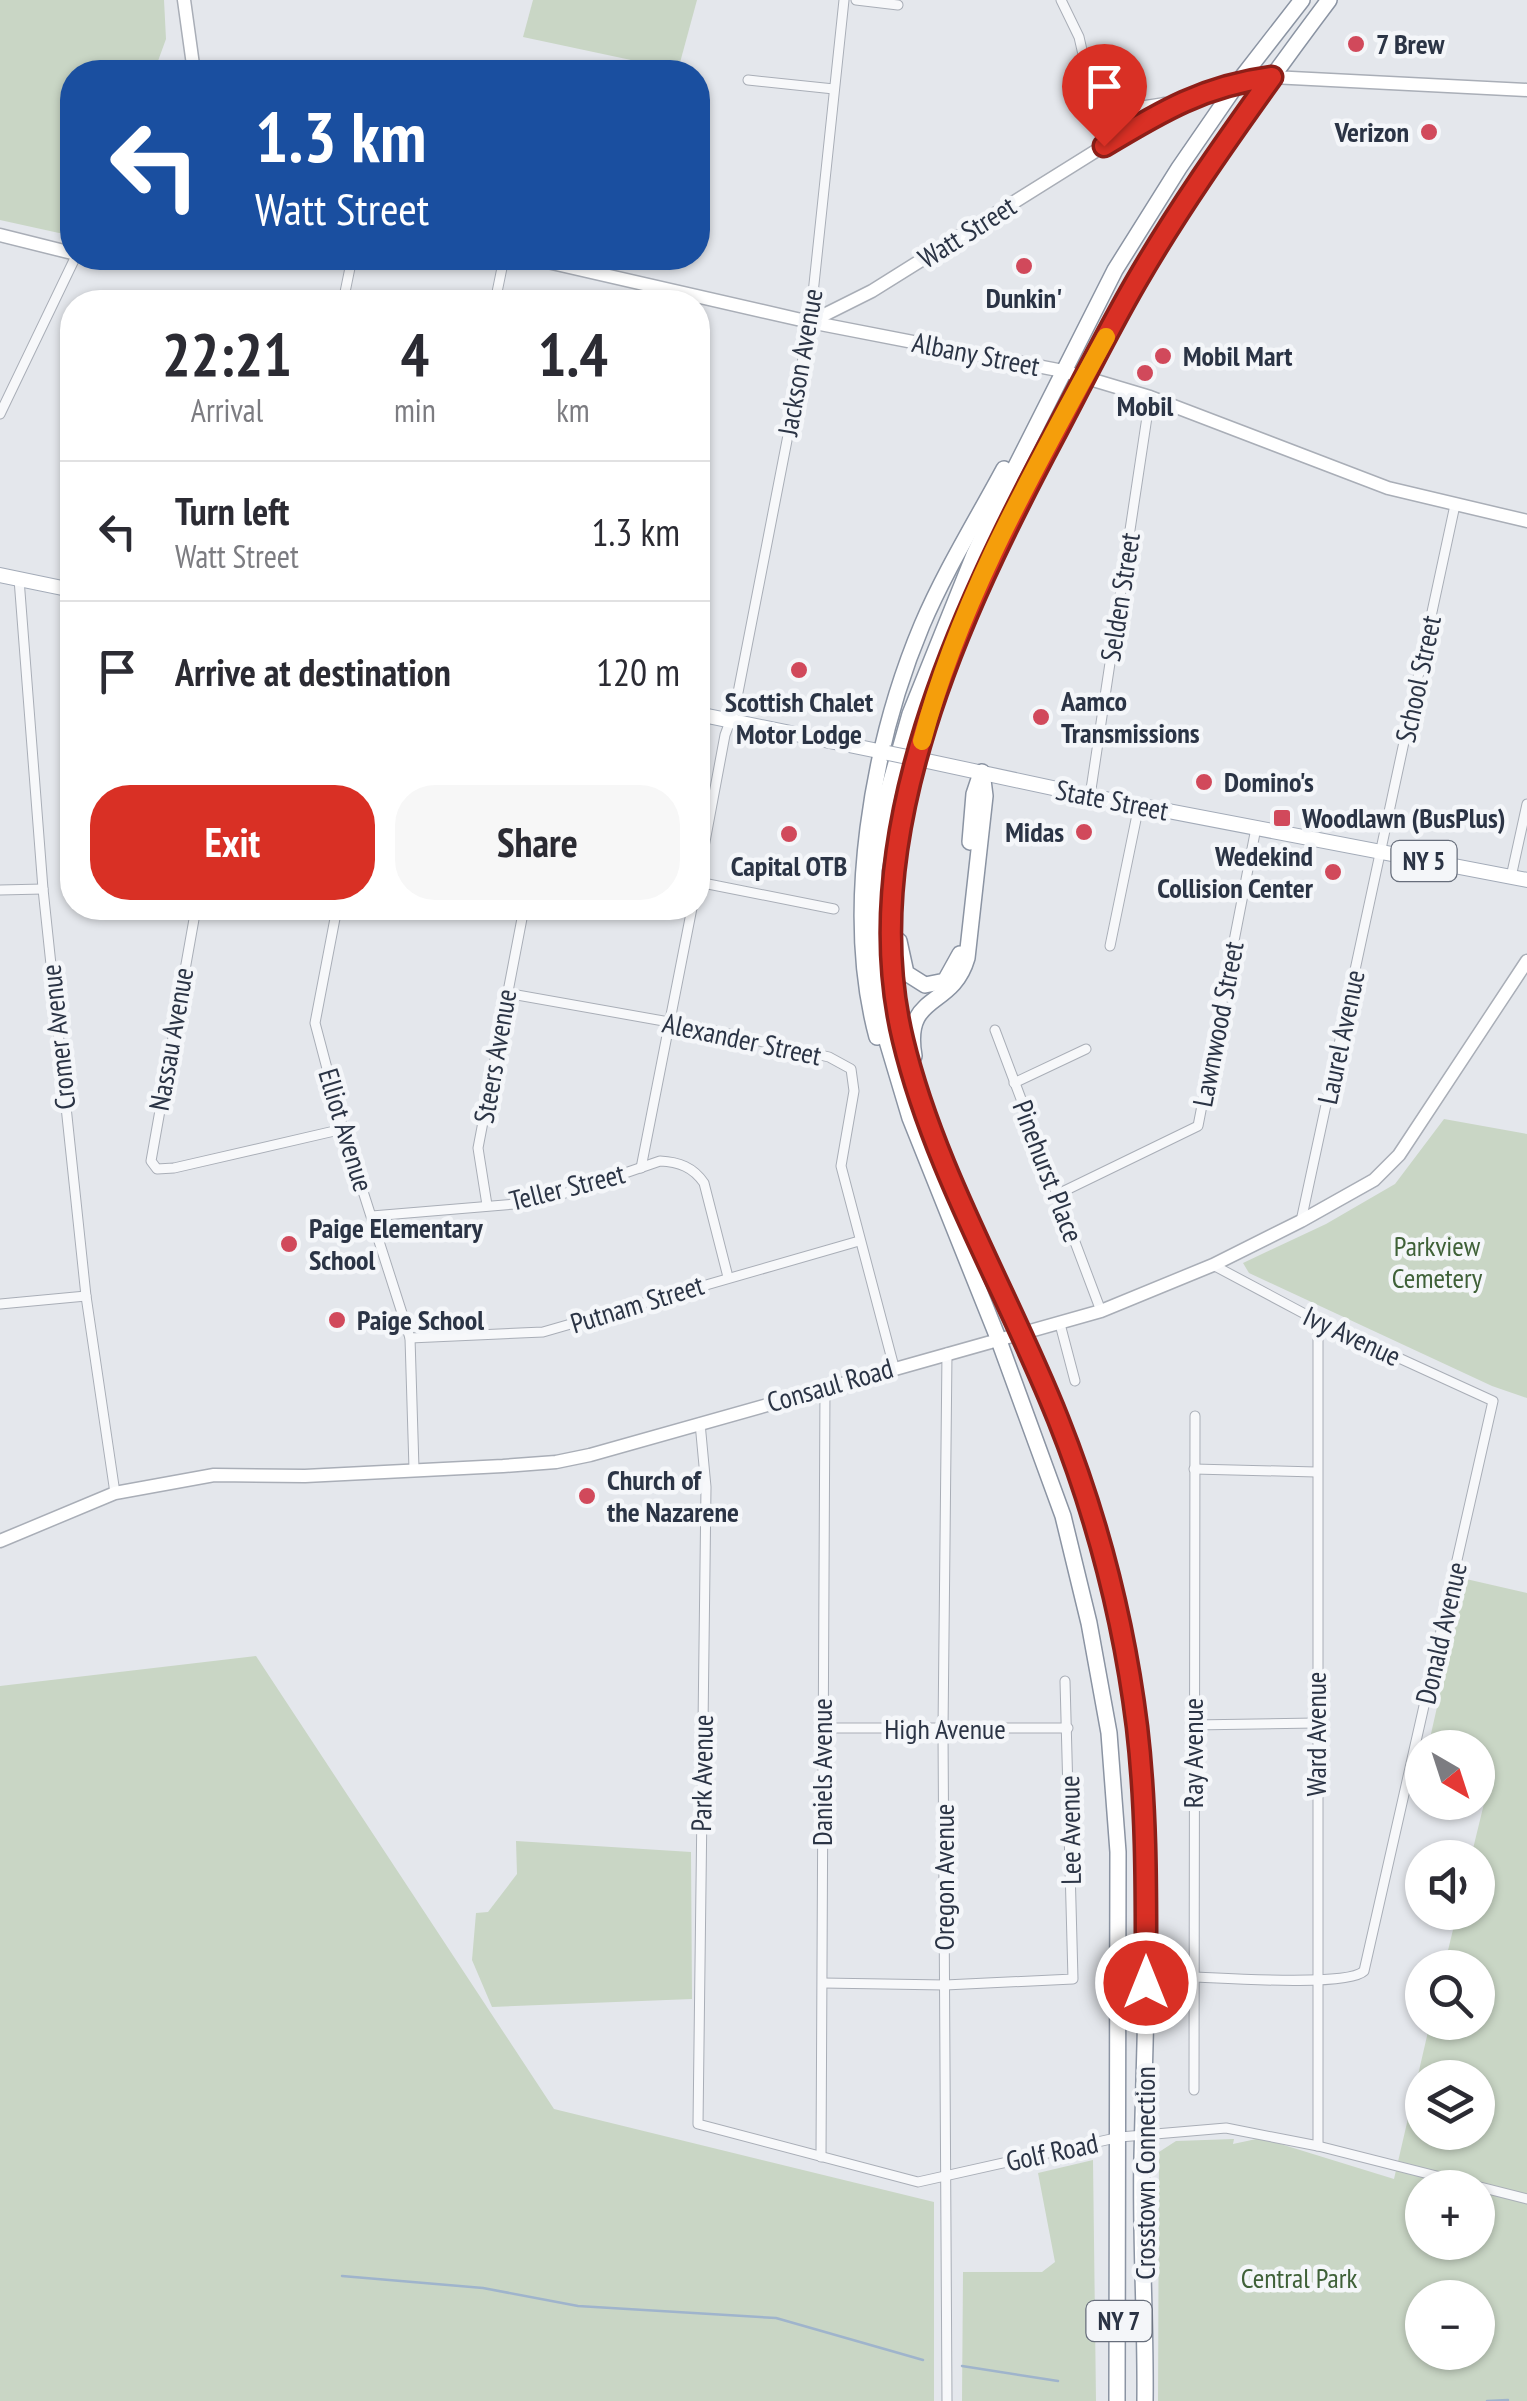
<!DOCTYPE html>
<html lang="en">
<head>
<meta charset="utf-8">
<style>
	body { margin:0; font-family:"PT Sans Narrow",sans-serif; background:#f7f7f7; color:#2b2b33; height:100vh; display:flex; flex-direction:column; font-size:38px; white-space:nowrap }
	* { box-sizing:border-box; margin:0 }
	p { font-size:32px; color:#7c7c81 }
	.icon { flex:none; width:55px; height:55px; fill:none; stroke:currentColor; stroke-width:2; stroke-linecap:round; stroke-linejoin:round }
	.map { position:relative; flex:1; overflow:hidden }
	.details { position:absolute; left:60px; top:290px; width:650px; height:630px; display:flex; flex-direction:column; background:#fff; border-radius:40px; box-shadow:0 2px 8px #0004 }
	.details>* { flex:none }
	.top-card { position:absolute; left:60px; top:60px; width:650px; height:210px; border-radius:40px; box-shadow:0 2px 8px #0004; background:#1a4fa0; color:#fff; overflow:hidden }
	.needle { width:65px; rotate:141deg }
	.buttons { position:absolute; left:1405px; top:1730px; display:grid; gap:20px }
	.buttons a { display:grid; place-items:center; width:90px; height:90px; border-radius:50%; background:#fff; box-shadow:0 2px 8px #0004; font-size:50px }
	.pin { position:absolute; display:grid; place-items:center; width:85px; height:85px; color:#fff; margin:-102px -42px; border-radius:50% 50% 50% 0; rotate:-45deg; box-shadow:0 0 10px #0007 }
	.pin .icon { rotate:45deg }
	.me { position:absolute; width:110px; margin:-55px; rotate:0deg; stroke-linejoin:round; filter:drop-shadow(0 0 8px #0008) }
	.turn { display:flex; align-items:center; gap:35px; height:210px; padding:0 30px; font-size:45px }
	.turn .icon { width:130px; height:130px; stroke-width:2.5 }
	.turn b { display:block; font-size:70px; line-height:85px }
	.eta { display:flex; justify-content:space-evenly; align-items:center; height:170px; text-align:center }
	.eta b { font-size:60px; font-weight:700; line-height:70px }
	.cta { display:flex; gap:20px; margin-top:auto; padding:20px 30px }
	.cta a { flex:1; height:115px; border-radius:40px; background:#d93025; color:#fff; font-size:40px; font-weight:700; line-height:115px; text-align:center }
	.cta a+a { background:#f7f7f7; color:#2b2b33 }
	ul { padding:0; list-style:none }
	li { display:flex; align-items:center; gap:30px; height:140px; padding:0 30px; border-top:2px solid #e1e1e2 }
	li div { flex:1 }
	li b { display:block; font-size:38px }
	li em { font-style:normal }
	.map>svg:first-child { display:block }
</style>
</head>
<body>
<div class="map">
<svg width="1527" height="2401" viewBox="0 0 1527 2401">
	<rect width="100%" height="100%" fill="#e4e7ec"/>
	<!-- green -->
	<g fill="#c9d6c5" fill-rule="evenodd">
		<polygon points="0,0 164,0 166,39 154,72 72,72 72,233 59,233 0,220"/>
		<polygon points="533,0 697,0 678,70 523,37"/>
		<polygon points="1444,1119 1527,1134 1527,1398 1492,1386 1249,1273 1243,1263 1326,1224 1395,1184"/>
		<path d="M 1466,1579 L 1527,1593 L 1527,2401 L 1158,2401 L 1159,2152 L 1176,2141 L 1234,2139 L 1233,2144 L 1261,2138 L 1394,2179 L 1430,2023 L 1478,2022 L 1478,1968 L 1444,1967 L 1457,1913 L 1478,1912 L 1478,1858 L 1471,1857 L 1490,1779 L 1478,1776 L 1478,1748 L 1428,1747 ZM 1422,2078 L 1478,2078 L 1478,2132 L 1422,2132 ZM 1422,2188 L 1478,2188 L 1478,2242 L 1422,2242 ZM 1422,2298 L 1478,2298 L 1478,2352 L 1422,2352 Z"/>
		<polygon points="256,1656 554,2109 934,2202 934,2401 0,2401 0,1686"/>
		<polygon points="516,1841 691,1852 692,1999 492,2007 472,1960 476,1913 488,1912 517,1874"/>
		<polygon points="1093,2160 1096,2401 962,2401 963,2272 1042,2272 1055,2262 1038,2173"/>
	</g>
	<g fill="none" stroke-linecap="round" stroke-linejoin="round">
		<!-- stream -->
		<g stroke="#9fb4cc" stroke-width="2.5">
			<polyline points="342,2276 483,2288 578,2306 776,2318 923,2360"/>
			<polyline points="962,2366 1058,2381"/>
			<polyline points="1487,2401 1508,2400"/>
		</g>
		<!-- street casing -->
		<g stroke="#a9aeb7" stroke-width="11">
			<g id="street">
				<polyline points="856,0 898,5"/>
				<polyline points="1061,0 1079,37 1104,146"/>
				<polyline points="748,80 834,89"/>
				<polyline points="343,302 352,258"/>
				<polyline points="495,302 504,258"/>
				<polyline points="649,302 652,288"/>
				<polyline points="0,414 75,258"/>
				<polyline points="19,579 43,889 86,1296 115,1493"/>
				<polyline points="1090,796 1150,397"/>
				<polyline points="1511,877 1527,804"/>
				<polyline points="698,879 725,735 735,708 810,322 844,0"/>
				<polyline points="698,882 834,909"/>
				<polyline points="0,890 43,889"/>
				<polyline points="196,908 151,1161 157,1169 174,1168 343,1129"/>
				<polyline points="337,908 315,1023 343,1129 410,1338 414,1469"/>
				<polyline points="1110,946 1139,805"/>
				<polyline points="506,993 703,1028 829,1057 851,1069 854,1091 841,1166 894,1367"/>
				<polyline points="995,1030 1101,1311"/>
				<polyline points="1014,1083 1086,1049"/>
				<polyline points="641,1168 692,908"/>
				<polyline points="1058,1194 1198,1126 1256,828"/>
				<polyline points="487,1205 478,1148 524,908"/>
				<path d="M 372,1216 L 515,1204 L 570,1192 L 660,1161 C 679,1162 693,1167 704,1183 L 728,1277"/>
				<polyline points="1301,1221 1455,505"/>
				<polyline points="0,1304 86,1296"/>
				<polyline points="1318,1321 1318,2146"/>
				<polyline points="1060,1324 1075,1381"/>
				<polyline points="410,1338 543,1332 859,1241"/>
				<polyline points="947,1353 943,1730 947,2401"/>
				<polyline points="700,1423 706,1487 698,2124 918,2182 1120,2137 1226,2128 1318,2146 1527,2199"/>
				<polyline points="1194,1469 1316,1472"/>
				<polyline points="1193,1725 1316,1723"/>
				<polyline points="821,1728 1068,1728"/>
				<path d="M 1194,1977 C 1223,1978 1348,1987 1364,1971 L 1493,1401 L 1318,1321 L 1213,1265"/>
				<polyline points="823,1983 945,1985 1073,1979 1065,1681"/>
				<polyline points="1194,2090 1195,1416"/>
				<polyline points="821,2157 825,1386"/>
			</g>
		</g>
		<!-- secondary casing -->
		<g stroke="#a9aeb7" stroke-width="15">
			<g id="secondary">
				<polyline points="184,0 194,72"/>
				<path d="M 1088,75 C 1112,114 1123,111 1165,104"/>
				<polyline points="0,235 72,253"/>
				<polyline points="530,258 810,322 1063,371 1150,397 1388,488 1527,521"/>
				<polyline points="810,322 872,291 1147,119 1205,91 1272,77 1527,90"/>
				<polyline points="0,1541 115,1493 214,1475 305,1476 503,1466 556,1462 590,1455 1101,1311 1213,1265 1301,1221 1374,1180 1399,1155 1527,961"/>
			</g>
		</g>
		<!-- primary casing -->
		<g stroke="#a3abb8" stroke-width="16">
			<g id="primary">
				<polyline points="0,575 72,590"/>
				<polyline points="698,714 888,753"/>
				<polyline points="927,761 1090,796 1527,880"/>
			</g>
		</g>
		<!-- highway casing -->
		<g stroke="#8b94a3" stroke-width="18">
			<g id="highway">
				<polyline points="970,842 974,794 980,776"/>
				<polyline points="899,941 906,973 925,985 945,981 960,954"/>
				<path d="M 877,1037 C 843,911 872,744 922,625 C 945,571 976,521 1004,469"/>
				<path d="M 914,1056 C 903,992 952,1010 967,958 L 985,796 L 982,772"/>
				<polyline points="1117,2401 1118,1852 1109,1733 1089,1623 1063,1516 998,1338 910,1118 887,1041 875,966 874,870 887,795 910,714 974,555 1010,478 1115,270 1179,168 1239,81 1302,0"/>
				<path d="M 1145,2401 C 1146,2320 1140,2238 1142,2157 C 1146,1979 1158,1794 1119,1620 C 1095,1515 1057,1415 1015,1317 C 976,1226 928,1139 904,1043 C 852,841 963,608 1055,433 C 1083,381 1109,326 1140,275 C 1198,180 1262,89 1329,0"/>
			</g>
		</g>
		<!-- street -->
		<use href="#street" stroke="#f7f8fa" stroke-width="9"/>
		<!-- secondary -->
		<use href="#secondary" stroke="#fff" stroke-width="12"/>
		<!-- primary -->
		<use href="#primary" stroke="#fff" stroke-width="14"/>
		<!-- highway -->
		<use href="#highway" stroke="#fff" stroke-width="15"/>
		<!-- primary-bridge casing -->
		<g stroke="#a3abb8" stroke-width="16" stroke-linecap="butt">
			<polyline id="primary-bridge" points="888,753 927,761"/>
		</g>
		<!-- primary-bridge -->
		<use href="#primary-bridge" stroke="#fff" stroke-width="14"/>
	</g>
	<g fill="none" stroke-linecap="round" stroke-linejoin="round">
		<!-- route casing -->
		<g stroke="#8d1f18" stroke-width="25">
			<path id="route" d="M 1104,146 C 1162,111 1204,86 1272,77 C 1224,144 1177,211 1136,282 C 1107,332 1081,385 1054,436 C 961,611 854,837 903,1040 C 934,1170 1009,1295 1058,1419 C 1097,1517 1124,1622 1137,1727 C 1147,1812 1146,1898 1146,1983"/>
		</g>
		<!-- route -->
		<use href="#route" stroke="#d93025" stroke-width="18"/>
		<!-- slow -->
		<path stroke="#f59e0b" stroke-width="18" d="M 922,741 C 960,598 1036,466 1106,337"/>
	</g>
	<!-- markers -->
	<g fill="#d1495b" stroke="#f4f6f9" stroke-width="4">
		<circle cx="1356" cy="44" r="10"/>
		<circle cx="1429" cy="132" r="10"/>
		<circle cx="1024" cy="266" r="10"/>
		<circle cx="1163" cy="356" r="10"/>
		<circle cx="1145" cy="373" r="10"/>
		<circle cx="799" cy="670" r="10"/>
		<circle cx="1041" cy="717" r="10"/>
		<circle cx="1204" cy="782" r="10"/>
		<rect x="1272" y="808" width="20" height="20" rx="5"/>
		<circle cx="1084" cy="832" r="10"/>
		<circle cx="789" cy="834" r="10"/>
		<circle cx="1333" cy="872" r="10"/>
		<circle cx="289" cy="1244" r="10"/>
		<circle cx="337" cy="1320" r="10"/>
		<circle cx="587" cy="1496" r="10"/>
	</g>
	<g text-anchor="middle" stroke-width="9" stroke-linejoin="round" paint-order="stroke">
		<!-- shield labels -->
		<g fill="#f4f6f9" stroke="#676e7b" stroke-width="2.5">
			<rect x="1391.5" y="841" width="65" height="40" rx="8"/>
			<rect x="1086.5" y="2301" width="65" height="40" rx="8"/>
		</g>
		<g font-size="25" font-weight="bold" fill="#2b3445">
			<text x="1424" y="870">NY 5</text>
			<text x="1119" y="2330">NY 7</text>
		</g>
		<!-- poi labels -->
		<g font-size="28" font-weight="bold" fill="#2b3445" stroke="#f4f6f9" text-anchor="start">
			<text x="1376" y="54">7 Brew</text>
			<text x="1409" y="142" text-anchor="end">Verizon</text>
			<text x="1024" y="308" text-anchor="middle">Dunkin'</text>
			<text x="1183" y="366">Mobil Mart</text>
			<text x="1145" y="416" text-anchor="middle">Mobil</text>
			<text x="1061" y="711">Aamco<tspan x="1061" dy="32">Transmissions</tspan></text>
			<text x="799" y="712" text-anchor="middle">Scottish Chalet<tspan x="799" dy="32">Motor Lodge</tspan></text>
			<text x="1224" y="792">Domino's</text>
			<text x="1302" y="828">Woodlawn (BusPlus)</text>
			<text x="1064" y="842" text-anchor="end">Midas</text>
			<text x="1313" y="866" text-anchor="end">Wedekind<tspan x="1313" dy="32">Collision Center</tspan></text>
			<text x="789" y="876" text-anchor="middle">Capital OTB</text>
			<text x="309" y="1238">Paige Elementary<tspan x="309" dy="32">School</tspan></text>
			<text x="357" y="1330">Paige School</text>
			<text x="607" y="1490">Church of<tspan x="607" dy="32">the Nazarene</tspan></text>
		</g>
		<!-- street labels -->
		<g font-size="28" fill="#2b3445" stroke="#f4f6f9">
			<text transform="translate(967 232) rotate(-32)" y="10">Watt Street</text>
			<text transform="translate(976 354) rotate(11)" y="10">Albany Street</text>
			<text transform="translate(800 362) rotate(-80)" y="10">Jackson Avenue</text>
			<text transform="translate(1120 597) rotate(-81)" y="10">Selden Street</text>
			<text transform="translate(1418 679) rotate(-78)" y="10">School Street</text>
			<text transform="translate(1112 800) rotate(11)" y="10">State Street</text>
			<text transform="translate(1218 1024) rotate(-79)" y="10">Lawnwood Street</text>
			<text transform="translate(58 1037) rotate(-96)" y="10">Cromer Avenue</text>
			<text transform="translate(1341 1037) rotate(-78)" y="10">Laurel Avenue</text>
			<text transform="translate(171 1039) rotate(-80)" y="10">Nassau Avenue</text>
			<text transform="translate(742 1039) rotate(12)" y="10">Alexander Street</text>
			<text transform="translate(495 1056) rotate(-80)" y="10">Steers Avenue</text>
			<text transform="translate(346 1130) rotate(73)" y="10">Elliot Avenue</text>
			<text transform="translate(1048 1171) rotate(69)" y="10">Pinehurst Place</text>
			<text transform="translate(567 1187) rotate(-14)" y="10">Teller Street</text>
			<text transform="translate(637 1304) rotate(-17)" y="10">Putnam Street</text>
			<text transform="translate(1352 1336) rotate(25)" y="10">Ivy Avenue</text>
			<text transform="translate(830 1385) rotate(-16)" y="10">Consaul Road</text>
			<text transform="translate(1441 1633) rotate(-77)" y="10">Donald Avenue</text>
			<text x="945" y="1739">High Avenue</text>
			<text transform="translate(1316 1734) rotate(-90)" y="10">Ward Avenue</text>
			<text transform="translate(1193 1753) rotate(-90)" y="10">Ray Avenue</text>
			<text transform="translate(822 1772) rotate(-90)" y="10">Daniels Avenue</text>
			<text transform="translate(702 1773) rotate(-89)" y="10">Park Avenue</text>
			<text transform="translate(1070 1830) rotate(-91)" y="10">Lee Avenue</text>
			<text transform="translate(944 1877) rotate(-90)" y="10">Oregon Avenue</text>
			<text transform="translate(1052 2152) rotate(-12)" y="10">Golf Road</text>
			<text transform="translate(1145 2173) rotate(-90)" y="10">Crosstown Connection</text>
		</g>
		<!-- park labels -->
		<g font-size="28" fill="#3f6138" stroke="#f4f6f9">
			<text x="1437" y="1256">Parkview<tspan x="1437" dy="32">Cemetery</tspan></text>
			<text x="1299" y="2288">Central Park</text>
		</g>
	</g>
</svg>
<div class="buttons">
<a><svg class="needle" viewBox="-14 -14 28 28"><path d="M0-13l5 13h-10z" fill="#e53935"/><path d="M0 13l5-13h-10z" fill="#7c7c81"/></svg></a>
<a><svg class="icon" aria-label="sound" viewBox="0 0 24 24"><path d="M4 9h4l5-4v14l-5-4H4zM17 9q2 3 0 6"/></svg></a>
<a><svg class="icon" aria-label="search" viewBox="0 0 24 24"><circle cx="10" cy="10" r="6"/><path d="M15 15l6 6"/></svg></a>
<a><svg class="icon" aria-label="layers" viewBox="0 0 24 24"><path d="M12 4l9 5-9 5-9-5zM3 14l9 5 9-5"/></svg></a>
<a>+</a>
<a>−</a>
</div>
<div class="pin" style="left:1104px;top:146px;background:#d93025"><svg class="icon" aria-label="arrive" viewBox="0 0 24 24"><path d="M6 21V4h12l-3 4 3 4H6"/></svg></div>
<svg class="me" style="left:1146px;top:1983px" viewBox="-20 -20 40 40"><circle r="17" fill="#d93025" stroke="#fff" stroke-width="3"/><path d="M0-11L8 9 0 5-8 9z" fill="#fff"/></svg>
<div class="top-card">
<div class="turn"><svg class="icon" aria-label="left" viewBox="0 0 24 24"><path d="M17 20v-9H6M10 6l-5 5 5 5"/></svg><div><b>1.3 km</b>Watt Street</div></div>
</div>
<section class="details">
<div class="eta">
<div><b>22:21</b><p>Arrival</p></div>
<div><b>4</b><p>min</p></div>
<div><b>1.4</b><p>km</p></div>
</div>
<ul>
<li><svg class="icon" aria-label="left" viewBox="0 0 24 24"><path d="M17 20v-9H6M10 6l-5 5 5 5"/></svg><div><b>Turn left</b><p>Watt Street</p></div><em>1.3 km</em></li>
<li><svg class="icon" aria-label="arrive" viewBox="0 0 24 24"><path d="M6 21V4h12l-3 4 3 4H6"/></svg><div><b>Arrive at destination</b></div><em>120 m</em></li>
</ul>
<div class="cta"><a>Exit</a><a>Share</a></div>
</section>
</div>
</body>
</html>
